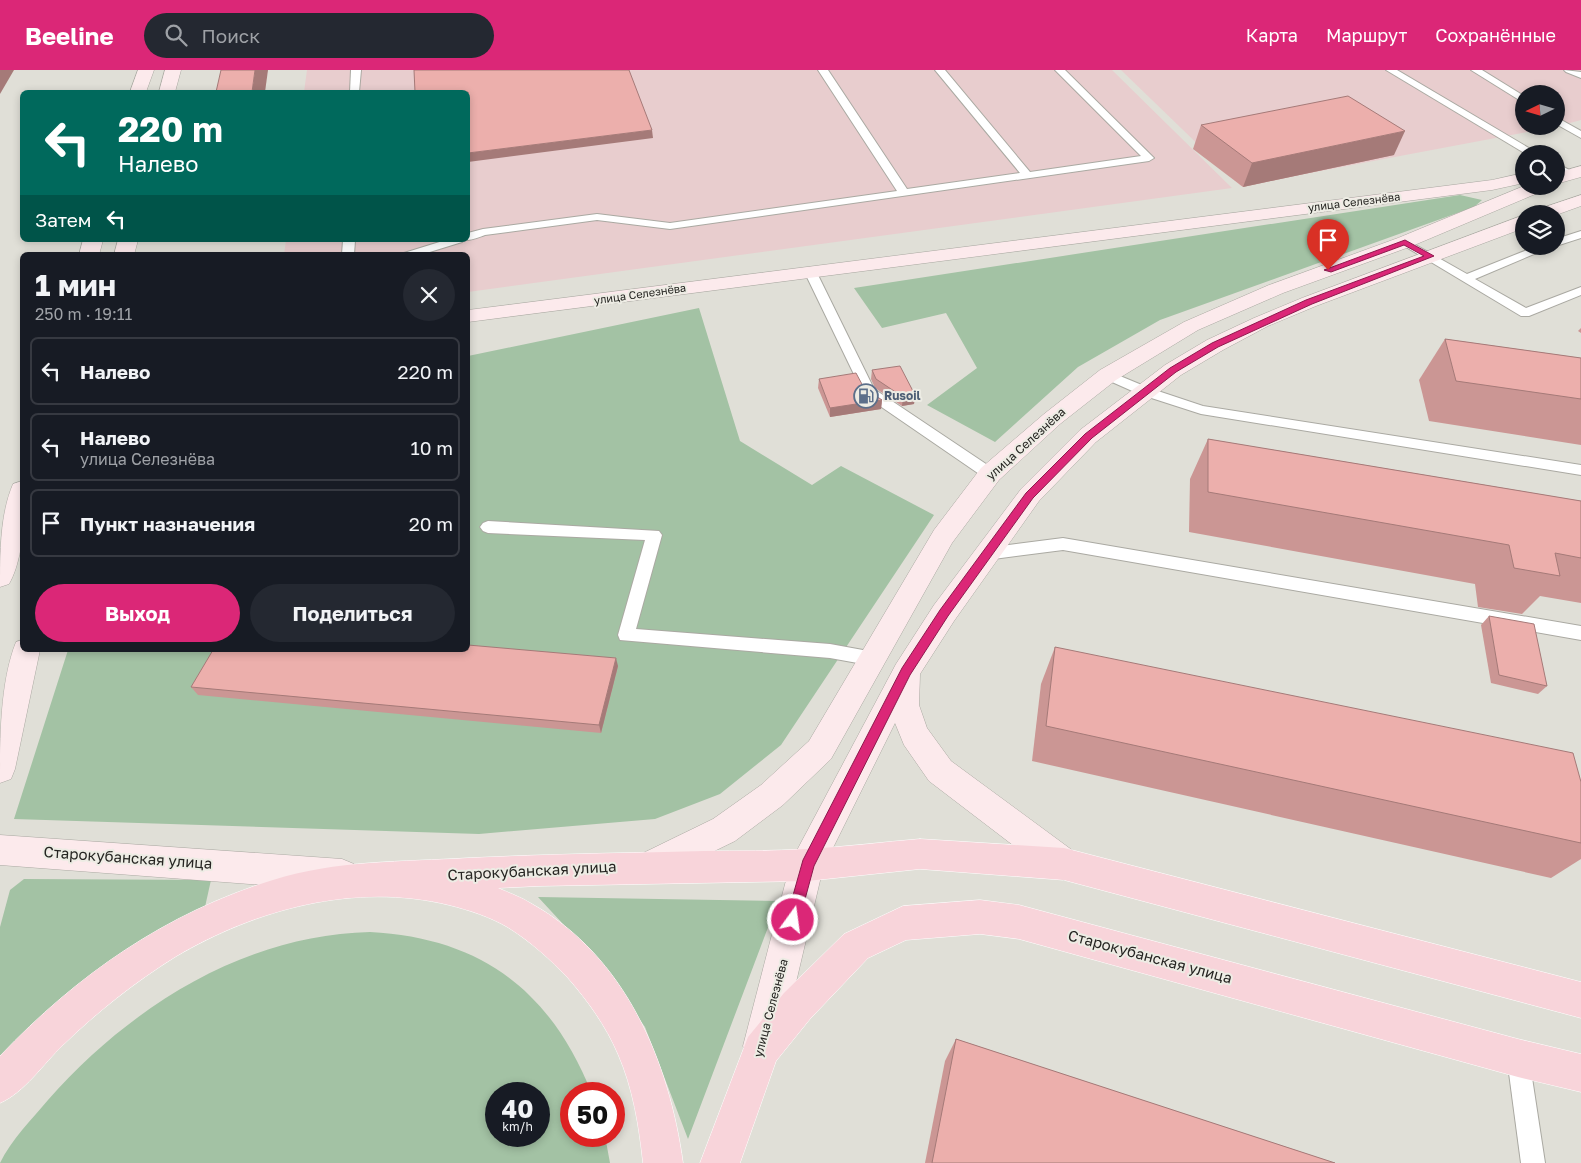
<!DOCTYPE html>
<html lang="ru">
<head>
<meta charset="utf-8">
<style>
	body { margin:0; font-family:"Golos Text",sans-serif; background:#242831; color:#f1f3f6; height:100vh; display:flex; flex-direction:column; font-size:19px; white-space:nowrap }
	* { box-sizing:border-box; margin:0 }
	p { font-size:16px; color:#9ea1a6 }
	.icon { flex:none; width:28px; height:28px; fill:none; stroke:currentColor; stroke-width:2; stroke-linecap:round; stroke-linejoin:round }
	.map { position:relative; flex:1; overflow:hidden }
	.details { position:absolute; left:20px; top:182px; width:450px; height:400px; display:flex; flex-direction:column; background:#171b24; border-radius:8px; box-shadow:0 2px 8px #0003 }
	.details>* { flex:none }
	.hud { position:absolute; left:20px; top:20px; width:450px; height:152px; border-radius:8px; box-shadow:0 2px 8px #0003; background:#00695c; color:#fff; overflow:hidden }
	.needle { width:32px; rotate:265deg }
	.controls { position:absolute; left:1515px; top:15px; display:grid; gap:10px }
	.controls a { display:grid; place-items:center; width:50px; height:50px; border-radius:50%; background:#171b24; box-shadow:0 2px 8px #0003; font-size:25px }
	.speed { position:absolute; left:485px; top:1012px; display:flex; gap:10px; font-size:25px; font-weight:700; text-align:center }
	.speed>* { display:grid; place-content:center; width:65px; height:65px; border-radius:50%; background:#171b24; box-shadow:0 2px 8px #0003; line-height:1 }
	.speed small { font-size:12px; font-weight:400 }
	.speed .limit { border:8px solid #d22; background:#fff; color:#111 }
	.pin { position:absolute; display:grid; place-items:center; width:42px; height:42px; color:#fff; margin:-51px -21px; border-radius:50% 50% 50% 0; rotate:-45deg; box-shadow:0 0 5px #0007 }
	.pin .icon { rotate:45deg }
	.me { position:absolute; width:55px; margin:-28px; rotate:14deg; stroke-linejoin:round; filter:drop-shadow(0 0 4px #0008) }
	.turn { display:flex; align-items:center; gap:18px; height:105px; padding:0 15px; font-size:22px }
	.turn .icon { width:65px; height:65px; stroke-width:2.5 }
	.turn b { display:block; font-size:35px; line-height:42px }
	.then { display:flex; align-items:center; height:48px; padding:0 15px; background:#0003; gap:10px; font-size:19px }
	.round { display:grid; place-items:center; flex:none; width:52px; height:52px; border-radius:26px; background:#242831 }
	.head { display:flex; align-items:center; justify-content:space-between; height:85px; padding:0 15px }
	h1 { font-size:30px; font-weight:700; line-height:38px }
	.action { display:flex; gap:10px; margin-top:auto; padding:10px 15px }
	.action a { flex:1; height:58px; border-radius:30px; background:#db2777; color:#fff; font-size:20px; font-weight:700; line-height:58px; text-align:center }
	.action a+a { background:#242831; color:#f1f3f6 }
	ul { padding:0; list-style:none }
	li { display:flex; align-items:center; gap:15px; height:68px; margin:0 10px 8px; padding:0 5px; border:2px solid #363941; border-radius:8px }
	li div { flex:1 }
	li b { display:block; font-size:19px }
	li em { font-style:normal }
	header { display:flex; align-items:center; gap:30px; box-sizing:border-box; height:70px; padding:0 25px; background:#db2777; color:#fff }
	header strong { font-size:24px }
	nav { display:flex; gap:28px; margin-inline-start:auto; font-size:18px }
	.search { width:350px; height:45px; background:#242831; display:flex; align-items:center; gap:12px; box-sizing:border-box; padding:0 18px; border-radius:28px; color:#9ea1a6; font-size:19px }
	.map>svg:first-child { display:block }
</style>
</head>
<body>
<header>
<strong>Beeline</strong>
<div class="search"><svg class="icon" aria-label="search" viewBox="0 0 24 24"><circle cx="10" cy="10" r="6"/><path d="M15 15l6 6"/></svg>Поиск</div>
<nav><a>Карта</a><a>Маршрут</a><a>Сохранённые</a></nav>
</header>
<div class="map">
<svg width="1581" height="1093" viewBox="0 0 1581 1093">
	<rect width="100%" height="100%" fill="#e0dfd7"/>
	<!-- industrial -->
	<g fill="#e8cdce" fill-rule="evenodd">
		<polygon points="307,0 1112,0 1232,118 468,222 468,185 284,185 286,170 468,170 468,22 304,22"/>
		<path d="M 1121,0 L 1581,0 L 1581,50 L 1559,56 L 1241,116 ZM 1524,24 L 1556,24 L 1556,56 L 1524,56 Z"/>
	</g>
	<!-- green -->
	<g fill="#a3c2a4" fill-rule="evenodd">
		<polygon points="1460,125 1482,130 1474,137 1160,250 1078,297 995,372 927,335 977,298 946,243 882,258 854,218"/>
		<polygon points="699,238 740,371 812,415 841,396 934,445 781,675 720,724 655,749 479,764 14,749 68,580 468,580 468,286"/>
		<polygon points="24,809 211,810 205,837 0,991 0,857 10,820"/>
		<polygon points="538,827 778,831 688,1069 645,957 601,895"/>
		<path d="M 370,862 C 482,868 551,921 592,1024 L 571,1024 L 571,1066 L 605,1066 L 610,1093 L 0,1093 C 11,1070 32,1049 48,1030 C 130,937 244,865 370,862 ZM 496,1024 L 539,1024 L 539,1066 L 496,1066 Z"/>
	</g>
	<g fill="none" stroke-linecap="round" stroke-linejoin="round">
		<!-- lane casing -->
		<g stroke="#aaa9a2" stroke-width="2">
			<g id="lane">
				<polygon points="351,0 361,0 359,22 350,22"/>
				<path d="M 818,0 L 828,0 L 907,119 L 1020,103 L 935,0 L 945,0 L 1030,102 L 1141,86 L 1055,0 L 1065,0 L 1154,88 L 1149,91 L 670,159 L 597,150 L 485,165 C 479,167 473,170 467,170 L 468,163 L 483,159 L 597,144 L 670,153 L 897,121 Z"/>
				<polygon points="1386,0 1397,0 1539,84 1526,84"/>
				<polygon points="1471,0 1482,0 1524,26 1524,33"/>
				<polygon points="1564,0 1581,2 1581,8 1566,2"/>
				<polygon points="1556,47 1581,61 1581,68 1556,54"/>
				<polygon points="1556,93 1575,103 1576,105 1571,108 1556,101"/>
				<polygon points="1581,161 1581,168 1556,176 1555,176 1556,169"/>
				<polygon points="1405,169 1467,204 1537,176 1553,176 1475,209 1526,238 1581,217 1581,225 1529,246 1521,246 1401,174 1399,172"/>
				<polygon points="343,170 355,170 354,185 342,185"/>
				<polygon points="446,170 464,170 462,172 420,185 402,185 404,183"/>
				<polygon points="810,197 816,201 874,319 995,400 997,404 995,408 985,408 864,325 804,201"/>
				<polygon points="1108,301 1149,318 1203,336 1581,395 1581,405 1201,344 1139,324 1103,308 1101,305 1103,302"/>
				<polygon points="488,451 659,461 662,465 636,559 830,574 874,582 880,584 882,589 880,594 874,596 830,588 620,570 618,565 645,470 488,463 483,461 480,457 483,453"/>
				<polygon points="1063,468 1581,556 1581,570 1063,480 986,490 981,488 978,484 981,480 986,478"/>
				<polygon points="1518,977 1526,980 1529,988 1545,1093 1521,1093 1507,988 1510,980"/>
			</g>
		</g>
		<!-- secondary casing -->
		<g stroke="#aaa9a2" stroke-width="1">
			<g id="secondary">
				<polygon points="138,0 154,0 146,22 130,22"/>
				<polygon points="165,0 181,0 175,22 159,22"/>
				<polygon points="1581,96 1581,107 1556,114 1556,103"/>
				<polygon points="1524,103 1524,113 1492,120 468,252 468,240 1492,110"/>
				<polygon points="1524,116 1548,116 1545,120 1412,176 1283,223 1198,260 1116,310 1060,354 999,410 952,473 831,689 783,735 735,771 649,813 637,808 632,797 637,786 713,749 761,715 809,671 934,460 981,398 1044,344 1100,300 1184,252 1269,215 1398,168"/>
				<polygon points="1581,125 1581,136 1556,145 1556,144 1534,144 1536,140"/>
				<polygon points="1524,145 1524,158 1316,236 1268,256 1223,280 1181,305 1096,372 1039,431 954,551 920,604 919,635 927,658 951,691 1076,783 1081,794 1076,805 1064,810 1052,805 929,711 904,675 895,653 823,798 781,976 775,989 762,995 749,989 743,976 790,795 795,784 896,594 934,535 1021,419 1080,360 1165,295 1207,270 1254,248 1302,228"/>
				<polygon points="83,170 103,170 99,185 79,185"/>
				<polygon points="118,170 138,170 134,185 114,185"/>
				<path d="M 22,411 C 26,440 24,488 9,514 L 0,517 C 0,483 0,444 13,414 Z"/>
				<path d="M 22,570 L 22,580 L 40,580 L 15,699 L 11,709 L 0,713 C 0,668 0,612 16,572 Z"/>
				<polygon points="0,765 342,789 354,794 359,805 354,816 342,821 0,795"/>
			</g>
		</g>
		<!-- primary casing -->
		<g stroke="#fff" stroke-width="1">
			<g id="primary">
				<path d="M 920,769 L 1064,778 L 1581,912 L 1581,948 L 1064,810 L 920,799 L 807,811 L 540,816 L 498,818 C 509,823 521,827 532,834 C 625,886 669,991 683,1093 L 643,1093 C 639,1056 633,1018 618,984 C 606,956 588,931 568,908 C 550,889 531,872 509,858 C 491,847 469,840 449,835 C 355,812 256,839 175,887 C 135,912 97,942 63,975 C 43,994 25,1022 0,1033 L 0,986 C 77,905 166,843 273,810 C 335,790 404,792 468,788 C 547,784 625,783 704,781 C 738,781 773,781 807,779 C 845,777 883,772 920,769 Z"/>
				<polygon points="980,830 1019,835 1518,969 1581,984 1581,1022 1518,1007 1019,869 980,864 906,870 868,888 810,949 776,991 740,1093 700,1093 748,967 784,923 844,864 903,836"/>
			</g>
		</g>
		<!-- lane -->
		<use href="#lane" fill="#fff" fill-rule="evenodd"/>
		<!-- secondary -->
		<use href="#secondary" fill="#fceaec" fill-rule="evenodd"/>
		<!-- primary -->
		<use href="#primary" fill="#f8d4da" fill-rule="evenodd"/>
	</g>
	<!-- wall -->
	<g fill="#cb9694">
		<polygon points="1201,55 1394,85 1243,117 1193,79"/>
		<polygon points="1581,258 1581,263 1578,261"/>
		<polygon points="1445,269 1581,288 1581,375 1429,351 1419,310"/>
		<polygon points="872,300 915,325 914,334 902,336 875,318 871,309"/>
		<polygon points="819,309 864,318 882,330 881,339 830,347 818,318"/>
		<polygon points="1208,369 1581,431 1581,533 1540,526 1522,544 1478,537 1475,514 1189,462 1190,409"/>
		<polygon points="1489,546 1547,616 1538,624 1491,613 1481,555"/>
		<polygon points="1055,577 1581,712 1581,789 1551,808 1032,691 1041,614"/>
		<polygon points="618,596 601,663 198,625 191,617"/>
		<polygon points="956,969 1335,1093 925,1093 945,991"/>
	</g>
	<!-- shaded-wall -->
	<g fill="#a57a78">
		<polygon points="0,0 14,0 0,24"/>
		<polygon points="255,0 268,0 265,22 252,22"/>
		<polygon points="652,60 653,68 468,92 468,83"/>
		<polygon points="1405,61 1394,85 1243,117 1252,93"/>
		<polygon points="915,325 914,334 902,336 903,327"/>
		<polygon points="882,330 881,339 830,347 830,338"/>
		<polygon points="616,588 618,596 601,663 599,655"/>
	</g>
	<!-- building -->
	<g fill="#ecafac" stroke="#a57a78">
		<polygon points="221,0 255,0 252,22 216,22"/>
		<polygon points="414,0 629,0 652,60 468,83 468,22 415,22"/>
		<polygon points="1348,26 1405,61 1252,93 1201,55"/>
		<polygon points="1445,269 1581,288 1581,329 1456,311"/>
		<polygon points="900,296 915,325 903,327 876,309 872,300"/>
		<polygon points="856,303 864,318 882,330 830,338 819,309"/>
		<polygon points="1208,369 1581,431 1581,488 1555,483 1560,506 1514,498 1509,475 1208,422"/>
		<polygon points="1489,546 1534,554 1547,616 1499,605"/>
		<polygon points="468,575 616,588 599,655 191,617 213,580 468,580"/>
		<polygon points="1055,577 1573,683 1581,712 1581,773 1046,656"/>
		<polygon points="956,969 1335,1093 932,1093"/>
	</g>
	<!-- route -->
	<polygon fill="#db2777" stroke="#8e194d" points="1405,170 1434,186 1312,234 1218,277 1176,302 1092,368 1033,428 948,546 910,605 814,796 798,855 793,857 788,855 786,850 803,790 902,598 940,540 1026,423 1085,364 1170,298 1212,273 1306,230 1424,186 1404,175 1331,202 1324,200"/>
	<!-- icons -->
	<defs>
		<g id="fuel-ring" transform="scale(1.25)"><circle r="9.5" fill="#edece4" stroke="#5c6f8a" stroke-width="1.5"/><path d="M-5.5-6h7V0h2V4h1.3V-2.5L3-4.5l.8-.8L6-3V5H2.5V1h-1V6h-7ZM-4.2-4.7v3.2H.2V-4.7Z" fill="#5c6f8a"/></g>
	</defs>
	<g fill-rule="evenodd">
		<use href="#fuel-ring" x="866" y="326"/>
	</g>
	<g text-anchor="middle" stroke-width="4" stroke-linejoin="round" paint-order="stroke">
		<!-- far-street labels -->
		<g font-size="11" fill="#262522" stroke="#edece4">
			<text transform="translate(1354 132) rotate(-7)" y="4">улица Селезнёва</text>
			<text transform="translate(640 224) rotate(-8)" y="4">улица Селезнёва</text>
		</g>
		<!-- service labels -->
		<g font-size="12" font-weight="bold" fill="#4e5e75" stroke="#edece4" text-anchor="start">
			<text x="884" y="330">Rusoil</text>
		</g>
		<!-- street labels -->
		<g font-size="12" fill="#262522" stroke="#edece4">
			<text transform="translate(1026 374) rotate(-42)" y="4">улица Селезнёва</text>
			<text transform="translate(771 938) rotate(-75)" y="4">улица Селезнёва</text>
		</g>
		<!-- near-street labels -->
		<g font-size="15" fill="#262522" stroke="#edece4">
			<text transform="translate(128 788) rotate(4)" y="5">Старокубанская улица</text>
			<text transform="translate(532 801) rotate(-3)" y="5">Старокубанская улица</text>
			<text transform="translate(1150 887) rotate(15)" y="5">Старокубанская улица</text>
		</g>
	</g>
</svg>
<div class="controls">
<a><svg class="needle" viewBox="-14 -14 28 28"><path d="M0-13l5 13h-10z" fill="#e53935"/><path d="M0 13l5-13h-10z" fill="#9ea1a6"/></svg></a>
<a><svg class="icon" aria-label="search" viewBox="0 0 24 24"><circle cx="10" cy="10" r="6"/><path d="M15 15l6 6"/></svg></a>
<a><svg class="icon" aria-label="layers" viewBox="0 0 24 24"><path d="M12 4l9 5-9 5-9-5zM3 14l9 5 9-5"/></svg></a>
</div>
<div class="speed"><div>40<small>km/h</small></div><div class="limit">50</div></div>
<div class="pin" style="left:1328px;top:200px;background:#d93025"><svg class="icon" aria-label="arrive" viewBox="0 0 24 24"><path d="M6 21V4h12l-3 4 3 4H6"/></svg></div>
<svg class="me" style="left:793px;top:850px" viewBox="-20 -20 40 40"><circle r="17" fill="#db2777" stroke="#fff" stroke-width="3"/><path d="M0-11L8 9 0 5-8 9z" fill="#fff"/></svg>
<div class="hud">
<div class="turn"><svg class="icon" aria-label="left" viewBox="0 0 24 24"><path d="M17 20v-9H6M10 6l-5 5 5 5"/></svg><div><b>220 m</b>Налево</div></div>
<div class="then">Затем<svg class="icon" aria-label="left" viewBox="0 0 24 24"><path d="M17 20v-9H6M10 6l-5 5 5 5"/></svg></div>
</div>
<section class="details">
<div class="head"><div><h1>1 мин</h1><p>250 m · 19:11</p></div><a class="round"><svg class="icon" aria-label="close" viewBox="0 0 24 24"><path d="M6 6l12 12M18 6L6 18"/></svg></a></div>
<ul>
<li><svg class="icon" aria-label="left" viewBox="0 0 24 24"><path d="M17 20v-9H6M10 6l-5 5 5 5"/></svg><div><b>Налево</b></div><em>220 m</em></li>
<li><svg class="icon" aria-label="left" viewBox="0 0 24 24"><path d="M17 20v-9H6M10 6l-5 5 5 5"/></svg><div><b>Налево</b><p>улица Селезнёва</p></div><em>10 m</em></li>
<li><svg class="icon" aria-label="arrive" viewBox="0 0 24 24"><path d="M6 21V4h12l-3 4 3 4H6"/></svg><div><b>Пункт назначения</b></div><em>20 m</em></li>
</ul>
<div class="action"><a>Выход</a><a>Поделиться</a></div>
</section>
</div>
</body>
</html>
